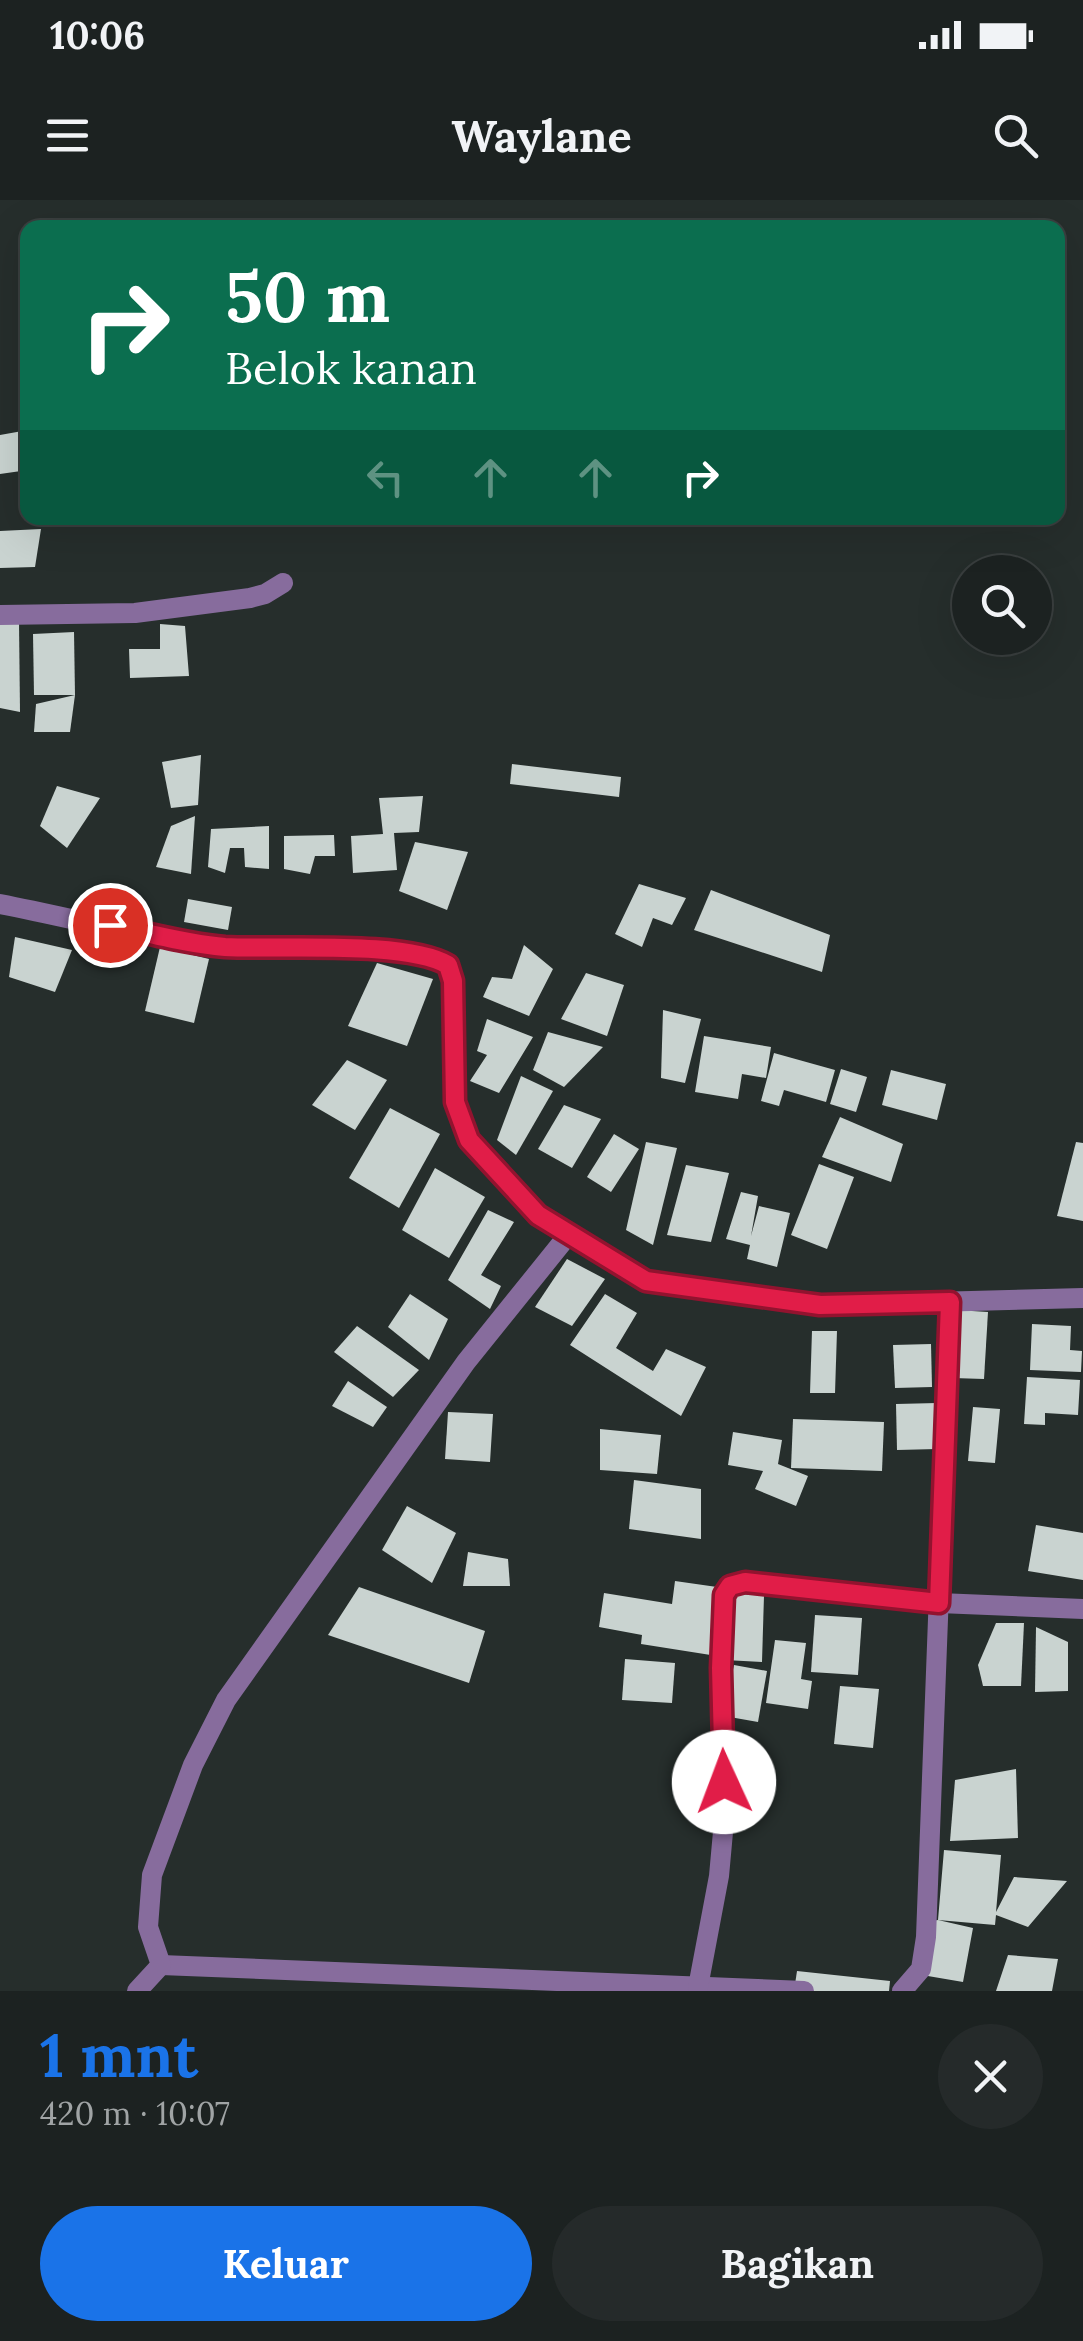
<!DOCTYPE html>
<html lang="id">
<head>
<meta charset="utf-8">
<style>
	body { margin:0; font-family:Lora,serif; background:#252a2a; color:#f1f3f6; height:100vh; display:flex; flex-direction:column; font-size:38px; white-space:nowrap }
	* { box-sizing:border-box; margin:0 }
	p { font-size:32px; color:#a0a4a5 }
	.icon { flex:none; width:55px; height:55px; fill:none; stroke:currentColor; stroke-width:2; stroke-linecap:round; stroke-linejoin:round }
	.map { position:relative; height:1791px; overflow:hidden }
	.sheet { display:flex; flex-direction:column; background:#1c2221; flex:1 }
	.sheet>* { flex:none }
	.hud { position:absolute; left:20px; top:20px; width:1045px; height:305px; border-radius:20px; box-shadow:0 10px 40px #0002,0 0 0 2px #3a3f3f; background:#0b6e4f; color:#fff; overflow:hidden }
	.controls { position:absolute; left:952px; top:355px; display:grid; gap:20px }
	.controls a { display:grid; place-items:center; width:100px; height:100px; border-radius:50%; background:#1c2221; box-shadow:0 10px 40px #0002,0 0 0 2px #3a3f3f; font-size:50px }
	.pin { position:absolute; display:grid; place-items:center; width:85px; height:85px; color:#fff; margin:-42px; border:5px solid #fff; border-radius:50%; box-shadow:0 2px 10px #0007 }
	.me { position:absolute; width:110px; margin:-55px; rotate:358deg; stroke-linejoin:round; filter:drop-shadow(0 0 8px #0008) }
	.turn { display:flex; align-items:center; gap:35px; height:210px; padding:0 40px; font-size:45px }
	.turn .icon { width:130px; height:130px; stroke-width:2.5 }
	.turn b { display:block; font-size:70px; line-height:85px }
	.lanes { display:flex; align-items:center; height:95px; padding:0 40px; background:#0003; justify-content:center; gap:50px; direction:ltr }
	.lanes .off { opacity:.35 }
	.round { display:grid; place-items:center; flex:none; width:105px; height:105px; border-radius:52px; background:#252a2a }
	.summary { display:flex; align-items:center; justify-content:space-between; height:170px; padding:0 40px }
	h1 { font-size:60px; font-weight:700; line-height:75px; color:#1a73e8 }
	.action { display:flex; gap:20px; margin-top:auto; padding:20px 40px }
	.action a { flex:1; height:115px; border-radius:60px; background:#1a73e8; color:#fff; font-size:40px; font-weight:700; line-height:115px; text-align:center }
	.action a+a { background:#252a2a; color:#f1f3f6 }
	.status { display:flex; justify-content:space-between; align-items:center; height:70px; padding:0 50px; background:#1c2221; direction:ltr }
	.status svg { height:28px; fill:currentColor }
	header { display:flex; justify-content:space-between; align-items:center; height:130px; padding:0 40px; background:#1c2221; font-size:45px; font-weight:700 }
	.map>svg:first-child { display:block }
</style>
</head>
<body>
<div class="status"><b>10:06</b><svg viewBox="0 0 49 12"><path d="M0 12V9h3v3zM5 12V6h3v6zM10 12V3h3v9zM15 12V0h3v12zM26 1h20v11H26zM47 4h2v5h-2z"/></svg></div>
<header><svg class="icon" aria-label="menu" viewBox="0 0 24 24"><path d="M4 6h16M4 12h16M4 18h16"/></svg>Waylane<svg class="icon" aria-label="search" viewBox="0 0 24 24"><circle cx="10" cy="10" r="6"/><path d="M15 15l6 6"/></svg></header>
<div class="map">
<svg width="1083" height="1791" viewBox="0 0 1083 1791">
	<rect width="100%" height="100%" fill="#262e2c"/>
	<!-- building -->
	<g fill="#c9d3d0">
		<polygon points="28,230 28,270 0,274 0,235"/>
		<polygon points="304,318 368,318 368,324 306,327"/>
		<polygon points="41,329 35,367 0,368 0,331"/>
		<polygon points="19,422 20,512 0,508 0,424"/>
		<polygon points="160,424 185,426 189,476 130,478 129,449 160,449"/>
		<polygon points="74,432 75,495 34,495 33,434"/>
		<polygon points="75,495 70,532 34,532 36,504"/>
		<polygon points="201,555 198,605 171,608 162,562"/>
		<polygon points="512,564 621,577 619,597 510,584"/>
		<polygon points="57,586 100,598 67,648 40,626"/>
		<polygon points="423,596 419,632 394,633 397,670 353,673 351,636 383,634 379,598"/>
		<polygon points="195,616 191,674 156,667 171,626"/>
		<polygon points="269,626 269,669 245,667 244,648 230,648 225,673 208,667 211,629"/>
		<polygon points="334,635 335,656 315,656 310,674 284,669 284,636"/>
		<polygon points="415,642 468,652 447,710 399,691"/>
		<polygon points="639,684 686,698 672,725 653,718 642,747 615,734"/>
		<polygon points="711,690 830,735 822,772 694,730"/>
		<polygon points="188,699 232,707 228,730 184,722"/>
		<polygon points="15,737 72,750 55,792 9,777"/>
		<polygon points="524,745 553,769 529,816 483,797 492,777 512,779"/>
		<polygon points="160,747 209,759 194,823 145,811"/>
		<polygon points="377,763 433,779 407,846 348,826"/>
		<polygon points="586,773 624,785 607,836 561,819"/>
		<polygon points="663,810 701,819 685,883 661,878"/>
		<polygon points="487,819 533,837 499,893 470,881 487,855 477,851"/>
		<polygon points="548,832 603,847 564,887 533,870"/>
		<polygon points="704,836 771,847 766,878 742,874 738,899 695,892"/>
		<polygon points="774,853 835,870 826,902 784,890 779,906 761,901"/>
		<polygon points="347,860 387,880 355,930 312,905"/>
		<polygon points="841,869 867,877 856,912 830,904"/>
		<polygon points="891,870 946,884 937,920 882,905"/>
		<polygon points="521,876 553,891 516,955 497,940"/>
		<polygon points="564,905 601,919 572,968 538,949"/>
		<polygon points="390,908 440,934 399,1008 349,978"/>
		<polygon points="840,917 903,944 891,982 822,957"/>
		<polygon points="614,934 639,949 611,992 587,977"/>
		<polygon points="646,942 677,948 653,1045 626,1030"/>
		<polygon points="1076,942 1083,943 1083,1021 1057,1016"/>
		<polygon points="819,964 854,977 827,1049 791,1035"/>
		<polygon points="686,965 729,973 711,1042 667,1035"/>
		<polygon points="435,968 485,997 449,1058 402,1030"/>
		<polygon points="741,992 758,996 751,1036 759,1006 790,1013 777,1067 747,1059 750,1045 726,1039"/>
		<polygon points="488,1010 514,1022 481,1075 501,1086 490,1109 448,1080"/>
		<polygon points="567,1059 605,1079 572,1126 535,1107"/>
		<polygon points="410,1094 448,1119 429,1160 388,1127"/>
		<polygon points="605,1094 637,1113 616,1148 653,1171 666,1149 706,1167 681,1216 570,1145"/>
		<polygon points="956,1110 988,1112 984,1179 953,1178"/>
		<polygon points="1032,1124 1071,1126 1070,1150 1082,1151 1081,1172 1030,1170"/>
		<polygon points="357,1126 419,1170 393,1197 334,1152"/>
		<polygon points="812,1131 837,1131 835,1193 810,1193"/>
		<polygon points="931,1144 932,1187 895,1188 893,1145"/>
		<polygon points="1027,1177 1080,1180 1078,1215 1045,1213 1045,1225 1024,1224"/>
		<polygon points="348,1181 387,1207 373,1227 332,1206"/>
		<polygon points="937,1203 937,1249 897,1250 896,1204"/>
		<polygon points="973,1207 1000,1209 995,1263 968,1261"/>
		<polygon points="448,1212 493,1214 490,1262 445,1259"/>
		<polygon points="793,1219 884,1222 882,1271 791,1268"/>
		<polygon points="600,1229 661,1235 657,1274 600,1270"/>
		<polygon points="733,1232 782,1240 778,1264 808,1276 796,1306 755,1289 763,1271 728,1265"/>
		<polygon points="634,1280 701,1289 701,1339 629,1329"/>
		<polygon points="407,1306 456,1333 432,1383 382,1350"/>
		<polygon points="1036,1325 1083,1333 1083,1380 1028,1371"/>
		<polygon points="468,1352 508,1359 510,1386 463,1386"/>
		<polygon points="675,1381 717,1387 710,1435 720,1437 717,1456 641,1444 642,1435 599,1427 604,1393 672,1404"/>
		<polygon points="359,1387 485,1431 469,1483 328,1435"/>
		<polygon points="728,1394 764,1395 762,1462 725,1460"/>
		<polygon points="815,1415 862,1418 858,1475 811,1472"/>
		<polygon points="996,1423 1024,1423 1021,1486 983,1486 978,1465"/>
		<polygon points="1036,1427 1068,1442 1068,1491 1035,1492"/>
		<polygon points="775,1440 806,1443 801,1479 812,1481 808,1509 766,1503"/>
		<polygon points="625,1459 675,1463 672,1503 622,1500"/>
		<polygon points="734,1465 767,1471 758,1522 724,1516"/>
		<polygon points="840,1486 879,1489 873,1548 834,1544"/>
		<polygon points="1016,1569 1018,1638 950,1641 955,1580"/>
		<polygon points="944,1650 1001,1655 996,1712 1014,1677 1067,1681 1028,1727 996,1715 995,1725 938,1720 973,1728 963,1782 922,1775 932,1721 938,1720"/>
		<polygon points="1008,1755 1058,1759 1052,1791 996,1791"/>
		<polygon points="797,1771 890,1781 889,1791 794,1791"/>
	</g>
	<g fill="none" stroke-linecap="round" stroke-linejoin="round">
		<!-- minor -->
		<g stroke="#876c9d" stroke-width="20">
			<polyline points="0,415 135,413 250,398 265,394 283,383"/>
			<path d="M 0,704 C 73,718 146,738 219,747 C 278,754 401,737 448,765 L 453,781 L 455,902 L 469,940 L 538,1015 L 645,1081 L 820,1105 L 1083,1098"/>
			<polyline points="161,1765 804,1791"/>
			<polyline points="698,1787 719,1676 725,1610 721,1469 724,1395 730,1386 745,1383 939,1403 1083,1409"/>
			<polyline points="137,1791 161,1765 148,1727 152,1675 193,1565 226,1500 466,1162 569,1034"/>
			<polyline points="902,1791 921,1769 926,1737 950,1101"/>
		</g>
	</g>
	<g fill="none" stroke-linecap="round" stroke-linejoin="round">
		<!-- route casing -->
		<g stroke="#92132f" stroke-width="25">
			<path id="route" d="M 110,725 C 148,733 187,744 225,747 C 279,750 406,740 448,765 L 453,781 L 455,902 L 469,940 L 538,1015 L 646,1081 L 820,1105 L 950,1102 L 939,1403 L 745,1382 L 730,1386 L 724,1395 L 721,1468 L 724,1582"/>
		</g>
		<!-- route -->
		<use href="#route" stroke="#e11d48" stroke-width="18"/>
	</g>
</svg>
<div class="controls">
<a><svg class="icon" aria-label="search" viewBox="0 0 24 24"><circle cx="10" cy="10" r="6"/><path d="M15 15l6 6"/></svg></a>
</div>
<div class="pin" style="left:110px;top:725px;background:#d93025"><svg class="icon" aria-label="arrive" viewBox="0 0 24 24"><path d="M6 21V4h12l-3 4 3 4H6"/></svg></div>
<svg class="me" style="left:724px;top:1582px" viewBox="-20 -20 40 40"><circle r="19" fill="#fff"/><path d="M0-13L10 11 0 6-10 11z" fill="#e11d48"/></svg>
<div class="hud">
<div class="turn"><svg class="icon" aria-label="right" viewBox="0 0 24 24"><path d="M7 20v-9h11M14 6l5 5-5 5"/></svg><div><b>50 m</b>Belok kanan</div></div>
<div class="lanes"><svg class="icon off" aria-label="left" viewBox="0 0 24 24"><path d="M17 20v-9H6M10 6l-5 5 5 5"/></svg><svg class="icon off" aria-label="ahead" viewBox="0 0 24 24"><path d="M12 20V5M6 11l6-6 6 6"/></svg><svg class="icon off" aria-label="ahead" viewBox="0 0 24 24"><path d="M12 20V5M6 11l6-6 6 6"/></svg><svg class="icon" aria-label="right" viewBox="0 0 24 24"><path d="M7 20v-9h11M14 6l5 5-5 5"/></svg></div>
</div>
</div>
<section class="sheet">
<div class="summary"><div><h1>1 mnt</h1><p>420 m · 10:07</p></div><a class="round"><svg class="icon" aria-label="close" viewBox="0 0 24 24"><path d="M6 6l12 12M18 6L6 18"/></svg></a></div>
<div class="action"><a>Keluar</a><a>Bagikan</a></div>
</section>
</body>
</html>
